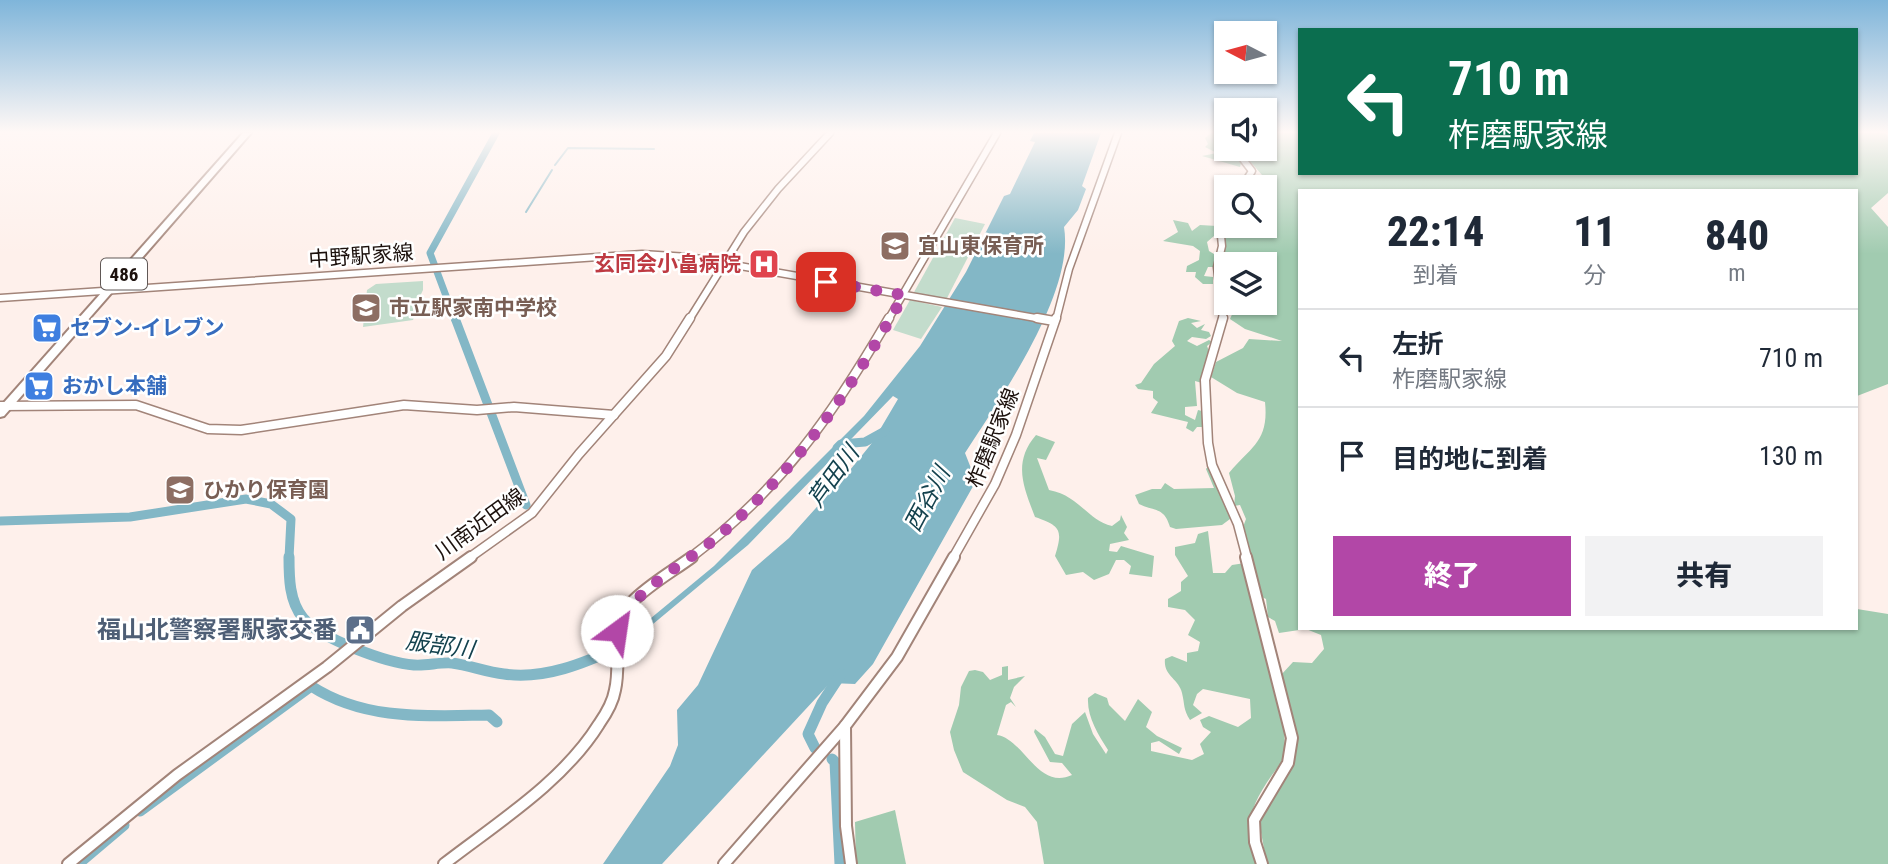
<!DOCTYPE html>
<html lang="ja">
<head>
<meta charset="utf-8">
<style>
	body { margin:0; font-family:"Roboto Condensed","Noto Sans JP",sans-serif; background:#f2f2f3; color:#1f2937; height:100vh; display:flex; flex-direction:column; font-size:26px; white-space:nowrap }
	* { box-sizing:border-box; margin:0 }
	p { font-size:23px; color:#747a83 }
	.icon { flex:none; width:38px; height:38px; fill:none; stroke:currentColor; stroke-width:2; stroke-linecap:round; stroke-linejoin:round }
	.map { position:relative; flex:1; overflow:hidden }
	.panel { position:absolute; left:1298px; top:189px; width:560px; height:441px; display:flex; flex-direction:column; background:#fff; border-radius:0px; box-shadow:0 2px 5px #0004 }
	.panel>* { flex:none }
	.banner { position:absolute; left:1298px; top:28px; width:560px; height:147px; border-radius:0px; box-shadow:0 2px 5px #0004; background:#0b6e4f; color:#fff; overflow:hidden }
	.needle { width:46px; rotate:276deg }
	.controls { position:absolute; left:1214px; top:21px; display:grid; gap:14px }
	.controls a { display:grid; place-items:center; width:63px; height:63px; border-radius:0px; background:#fff; box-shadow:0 2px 5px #0004; font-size:35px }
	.pin { position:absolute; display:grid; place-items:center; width:60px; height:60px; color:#fff; margin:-30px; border-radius:14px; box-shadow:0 4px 10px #0006 }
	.me { position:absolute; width:77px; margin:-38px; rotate:31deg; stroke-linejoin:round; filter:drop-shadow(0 0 5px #0008) }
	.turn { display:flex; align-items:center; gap:24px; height:147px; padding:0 35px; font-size:32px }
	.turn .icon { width:91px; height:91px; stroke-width:2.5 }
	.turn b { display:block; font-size:49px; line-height:60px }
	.eta { display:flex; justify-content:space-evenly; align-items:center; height:119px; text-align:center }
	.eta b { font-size:42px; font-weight:800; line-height:49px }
	.cta { display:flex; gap:14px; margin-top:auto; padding:14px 35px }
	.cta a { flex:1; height:80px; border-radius:0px; background:#b247a7; color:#fff; font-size:28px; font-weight:800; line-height:80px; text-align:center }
	.cta a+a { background:#f2f2f3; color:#1f2937 }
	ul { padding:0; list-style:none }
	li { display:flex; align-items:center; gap:21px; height:98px; padding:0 35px; border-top:2px solid #e0e1e3 }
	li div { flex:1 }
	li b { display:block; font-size:26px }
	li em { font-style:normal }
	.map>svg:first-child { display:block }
</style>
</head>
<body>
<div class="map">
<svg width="1888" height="864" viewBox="0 0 1888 864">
	<rect width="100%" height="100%" fill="#fef0eb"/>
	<!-- green -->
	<g fill="#c3dccc">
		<polygon points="955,218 985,224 946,300 913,294"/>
		<polygon points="423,281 423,290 413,311 416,311 413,320 363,327 367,290 376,284"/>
		<polygon points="910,300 942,307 921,339 893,330"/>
	</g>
	<!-- forest -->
	<g fill="#a1cbb0">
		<polygon points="1211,133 1225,133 1227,149 1232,149 1242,159 1240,167 1202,156 1217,153 1205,147 1208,144 1205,138"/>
		<path d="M 1265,133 L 1300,133 L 1300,173 L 1857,173 L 1857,133 L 1885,133 L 1888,136 L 1888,193 L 1871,208 L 1888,227 L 1888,384 L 1857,396 L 1857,191 L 1300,191 L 1300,628 L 1857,628 L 1857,609 L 1888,614 L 1888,864 L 1267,864 L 1259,822 C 1299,759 1304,749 1281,675 L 1293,662 L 1312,663 L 1324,649 L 1321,635 L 1306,629 L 1279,633 L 1275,621 L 1268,617 L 1266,599 L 1262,597 L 1243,527 L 1246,519 L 1240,505 L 1234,506 L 1235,496 L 1229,473 C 1252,446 1269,441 1265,402 L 1237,393 L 1211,377 L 1216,362 L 1243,348 L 1249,339 L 1282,341 L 1245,329 L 1230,319 L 1237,303 L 1265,303 L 1265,264 L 1227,264 L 1227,286 C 1216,268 1226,251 1224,231 L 1228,226 L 1265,226 L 1265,187 L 1253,177 L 1262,175 L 1241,151 L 1265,149 Z"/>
		<polygon points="1173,220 1188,223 1192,231 1200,225 1217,226 1219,238 1214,236 1207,242 1209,251 1214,254 1219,251 1214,267 1208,267 1204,276 1213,277 1213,284 1203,284 1195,277 1196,272 1186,272 1187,266 1199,260 1200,251 1193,246 1163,241 1178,232"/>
		<polygon points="1188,318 1201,321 1191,323 1197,328 1205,324 1201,330 1209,332 1211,336 1206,339 1192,337 1187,341 1197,346 1209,340 1212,342 1207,346 1210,354 1202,383 1195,381 1197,406 1185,407 1185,415 1195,420 1198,410 1202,411 1203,427 1197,427 1193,432 1186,428 1188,422 1151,413 1158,402 1153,398 1153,391 1138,389 1135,385 1141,383 1154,364 1175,346 1172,341 1179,321"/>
		<path d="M 1036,435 L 1055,442 L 1046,460 L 1037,458 L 1049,490 C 1080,496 1087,520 1112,526 L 1120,520 L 1121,515 L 1127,527 L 1124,533 L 1129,540 L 1110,544 L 1109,551 L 1117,552 L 1121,546 L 1154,556 L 1152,577 L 1129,574 L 1131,566 L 1124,560 L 1116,560 L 1109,574 L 1094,580 L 1083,572 L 1066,575 L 1055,556 C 1063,530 1061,526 1035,517 C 1024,488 1012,463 1036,435 Z"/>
		<path d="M 1209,465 L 1229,508 L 1230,519 L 1222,525 L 1176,529 L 1170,527 C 1164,507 1156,512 1139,504 L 1135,495 L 1152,489 L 1161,489 L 1165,483 L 1174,489 L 1214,488 L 1206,469 Z"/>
		<path d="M 1208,531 L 1213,573 L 1225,573 L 1232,565 L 1245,563 C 1260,623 1283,685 1285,746 C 1286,757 1279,766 1272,775 C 1249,808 1244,825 1257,864 L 1044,864 L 1037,822 L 1025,807 L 1007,800 L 963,772 L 954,750 L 950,732 L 959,705 L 961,687 L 969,671 L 975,670 L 983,672 L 990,680 L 1002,675 L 1002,667 L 1008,666 L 1008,680 L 1025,676 L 1014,687 L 1010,698 L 1016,707 L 1011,702 L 1006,705 L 997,735 C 1024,739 1038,791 1072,775 L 1062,763 L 1050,762 L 1034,732 L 1035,729 L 1045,737 L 1055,754 L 1063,756 L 1072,724 L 1085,712 L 1093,734 L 1106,754 L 1108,750 C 1098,734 1087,717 1088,698 L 1095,693 L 1107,698 L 1109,705 L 1125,721 L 1138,699 L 1152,712 L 1146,727 L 1157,736 L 1182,748 L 1179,754 L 1159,741 L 1151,743 L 1151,751 L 1192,760 L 1204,754 L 1200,744 L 1211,732 L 1203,727 L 1200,720 L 1209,716 L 1238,727 L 1251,718 L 1250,699 L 1203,689 L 1197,694 L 1193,705 L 1202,713 L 1190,720 C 1183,709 1185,705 1182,693 C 1179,679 1163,676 1165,659 L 1172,656 L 1187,662 L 1187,653 L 1198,651 L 1200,642 L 1188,635 L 1195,620 L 1185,610 L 1168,607 L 1168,599 L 1181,591 L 1181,582 L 1188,576 L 1175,555 L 1175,547 L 1195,543 L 1198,534 Z"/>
		<polygon points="895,810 906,864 856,864 855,822"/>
	</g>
	<!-- water -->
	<path fill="#83b7c6" d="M 1034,133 L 1101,133 L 1082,186 L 1086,189 L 1078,210 L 1064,227 C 1075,293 1000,399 965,453 L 976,481 L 873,664 L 855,684 L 830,683 L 662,864 L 603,864 L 670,766 L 678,745 L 677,710 L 698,685 L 752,570 L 789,538 L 850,470 L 872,443 L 898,399 L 893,396 L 748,545 L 623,649 L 622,642 L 714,566 L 864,416 L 920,346 L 966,272 L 1004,196 L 1010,194 L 1035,142 L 1030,141 Z"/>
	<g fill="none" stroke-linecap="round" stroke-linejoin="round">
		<!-- stream -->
		<g stroke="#83b7c6" stroke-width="2">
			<polyline points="555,165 568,148 654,149"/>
			<polyline points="526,212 552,170"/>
		</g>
		<!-- river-far2 -->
		<polyline stroke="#83b7c6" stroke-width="7" points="455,320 430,253 496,133"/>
		<!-- river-far1 -->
		<g stroke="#83b7c6" stroke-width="9">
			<polyline points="455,318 526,505"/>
			<polyline points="837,448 841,444 865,442 885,431"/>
			<polyline points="0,521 130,517 246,499 271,504 291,519 289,558"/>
		</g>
		<!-- river -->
		<g stroke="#83b7c6" stroke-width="11">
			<path d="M 289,557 C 289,577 289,601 303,618 C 321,639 387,663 414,665 C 427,666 439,662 452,663 C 469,665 486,672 504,674 C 544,680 585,663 621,646"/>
			<polyline points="815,748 808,734 822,703 841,674"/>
			<polyline points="832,759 835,762 840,864"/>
			<path d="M 140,811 L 311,686 C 365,721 427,716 489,715 L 497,722"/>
			<polyline points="78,864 124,825"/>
		</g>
		<!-- secondary-far2 casing -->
		<g stroke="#a28479" stroke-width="9">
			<g id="secondary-far2">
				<polyline points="1235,149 1252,171 1242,187"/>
				<polyline points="0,298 642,254 689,257 1047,320"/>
				<polyline points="689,320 744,232 778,189 830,133"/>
				<polyline points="888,320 997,133"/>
				<polyline points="1056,320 1069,269 1118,133"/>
				<polyline points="1223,320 1217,267 1222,246 1219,217 1227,204"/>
			</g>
		</g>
		<!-- secondary-far1 casing -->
		<g stroke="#a28479" stroke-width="11">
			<g id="secondary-far1">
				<polyline points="1037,318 1054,321"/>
				<polyline points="1223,318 1205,380 1208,443 1212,465 1238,524 1247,558"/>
				<polyline points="0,406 136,405 208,429 241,430 404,405 477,410 514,407 614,415"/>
				<polyline points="469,558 532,513 579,454 666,356 690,318"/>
				<path d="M 690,558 C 781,489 832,416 889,318"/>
				<polyline points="953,558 995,484 1016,435 1056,318"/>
			</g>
		</g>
		<!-- secondary casing -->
		<g stroke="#a28479" stroke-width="14">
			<g id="secondary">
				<polyline points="1246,557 1292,738 1288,763 1254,820 1255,842 1262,864"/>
				<polyline points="68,864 177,775 327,667 402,606 471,557"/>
				<path d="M 444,864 C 497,823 563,782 599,724 C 606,714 613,702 615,690 C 622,661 609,627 632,602 C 648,585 673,571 692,557"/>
				<polyline points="724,864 845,726"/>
				<polyline points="851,864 846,826 845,726 897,657 954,557"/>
			</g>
		</g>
		<!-- highway casing -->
		<g stroke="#a28479" stroke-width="4">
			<polygon id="highway" points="243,133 251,133 4,416 0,417 0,407"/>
		</g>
		<!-- secondary-far2 -->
		<use href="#secondary-far2" stroke="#fff" stroke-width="6"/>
		<!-- secondary-far1 -->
		<use href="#secondary-far1" stroke="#fff" stroke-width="8"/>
		<!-- secondary -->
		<use href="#secondary" stroke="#fff" stroke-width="10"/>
		<!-- highway -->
		<use href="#highway" fill="#fff" fill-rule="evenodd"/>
	</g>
	<!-- sky -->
	<linearGradient id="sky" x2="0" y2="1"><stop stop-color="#7fb5da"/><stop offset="0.52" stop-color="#fff8f6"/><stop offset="1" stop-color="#fff8f6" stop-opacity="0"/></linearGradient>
	<rect width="1888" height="254" fill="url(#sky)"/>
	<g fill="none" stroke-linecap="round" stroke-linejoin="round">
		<!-- route -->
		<path stroke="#b247a7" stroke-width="12" stroke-dasharray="0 21.6" d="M 617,631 C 623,597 690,560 716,538 C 801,466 850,390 904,295 L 826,282"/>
	</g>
	<!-- icons -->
	<defs>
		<g id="school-square" transform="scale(1.575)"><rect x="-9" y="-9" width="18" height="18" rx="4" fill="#8d6e63" stroke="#fff"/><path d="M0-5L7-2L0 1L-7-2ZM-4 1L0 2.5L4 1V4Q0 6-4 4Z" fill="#fff"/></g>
		<g id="hospital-square" transform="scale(1.575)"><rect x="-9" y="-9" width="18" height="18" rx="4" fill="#e0444e" stroke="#fff"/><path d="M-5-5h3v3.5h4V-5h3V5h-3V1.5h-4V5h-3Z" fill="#fff"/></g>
		<g id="supermarket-square" transform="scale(1.575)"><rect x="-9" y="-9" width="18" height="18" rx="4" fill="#3f7fe0" stroke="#fff"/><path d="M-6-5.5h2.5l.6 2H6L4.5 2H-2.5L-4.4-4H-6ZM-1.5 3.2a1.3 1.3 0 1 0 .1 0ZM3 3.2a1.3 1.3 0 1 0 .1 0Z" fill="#fff"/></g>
		<g id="civic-square" transform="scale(1.575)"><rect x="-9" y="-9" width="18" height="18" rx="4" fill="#5c6f8a" stroke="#fff"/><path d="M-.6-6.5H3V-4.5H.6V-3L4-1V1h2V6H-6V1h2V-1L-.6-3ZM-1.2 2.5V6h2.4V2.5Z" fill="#fff"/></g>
	</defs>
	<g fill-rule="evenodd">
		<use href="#school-square" x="895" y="246"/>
		<use href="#hospital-square" x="764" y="264"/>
		<use href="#school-square" x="366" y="308"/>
		<use href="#supermarket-square" x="47" y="328"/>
		<use href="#supermarket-square" x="39" y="386"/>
		<use href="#school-square" x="180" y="490"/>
		<use href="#civic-square" x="360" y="630"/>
	</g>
	<g text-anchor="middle" stroke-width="5" stroke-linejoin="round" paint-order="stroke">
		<!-- shield labels -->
		<rect fill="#fff" stroke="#605856" stroke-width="2" x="101" y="258.5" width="46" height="31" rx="5"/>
		<g font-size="19" font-weight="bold" fill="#1c110d">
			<text x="124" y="281">486</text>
		</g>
		<!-- education labels -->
		<g font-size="21" font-weight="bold" fill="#785e54" stroke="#fff" text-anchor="start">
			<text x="918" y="253">宜山東保育所</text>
			<text x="389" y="315">市立駅家南中学校</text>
			<text x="203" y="497">ひかり保育園</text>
		</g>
		<!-- street labels -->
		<g font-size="21" fill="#1c110d" stroke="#fff">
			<text transform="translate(361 256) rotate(-4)" y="7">中野駅家線</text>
			<text transform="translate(993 438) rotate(-68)" y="7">柞磨駅家線</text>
			<text transform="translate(480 524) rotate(-36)" y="7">川南近田線</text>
		</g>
		<!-- health labels -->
		<g font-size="21" font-weight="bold" fill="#be3a42" stroke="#fff" text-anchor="end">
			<text x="741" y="271">玄同会小畠病院</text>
		</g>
		<!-- shop labels -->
		<g font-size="21" font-weight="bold" fill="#366cbe" stroke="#fff" text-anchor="start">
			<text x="70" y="335">セブン-イレブン</text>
			<text x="62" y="393">おかし本舗</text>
		</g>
		<!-- water labels -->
		<g font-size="23" font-style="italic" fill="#14424e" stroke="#fff">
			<text transform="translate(833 476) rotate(-54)" y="8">芦田川</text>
			<text transform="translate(927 499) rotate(-62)" y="8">西谷川</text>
			<text transform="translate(440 645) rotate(8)" y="8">服部川</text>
		</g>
		<!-- near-service labels -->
		<g font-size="24" font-weight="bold" fill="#4e5e75" stroke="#fff" text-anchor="end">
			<text x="337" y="638">福山北警察署駅家交番</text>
		</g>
	</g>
</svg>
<div class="controls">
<a><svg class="needle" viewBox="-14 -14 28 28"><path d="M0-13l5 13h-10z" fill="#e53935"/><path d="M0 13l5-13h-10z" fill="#747a83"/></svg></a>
<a><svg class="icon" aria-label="sound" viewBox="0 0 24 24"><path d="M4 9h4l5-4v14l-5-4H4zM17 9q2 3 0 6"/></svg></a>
<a><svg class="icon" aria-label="search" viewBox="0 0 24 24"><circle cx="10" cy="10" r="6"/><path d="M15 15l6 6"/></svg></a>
<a><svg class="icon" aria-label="layers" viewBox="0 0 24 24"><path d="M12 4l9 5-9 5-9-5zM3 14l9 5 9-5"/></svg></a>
</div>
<div class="pin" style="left:826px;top:282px;background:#d93025"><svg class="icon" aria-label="arrive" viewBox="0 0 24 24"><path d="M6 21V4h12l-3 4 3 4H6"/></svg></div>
<svg class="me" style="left:617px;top:631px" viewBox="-20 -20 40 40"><circle r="19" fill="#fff"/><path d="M0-13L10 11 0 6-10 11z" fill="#b247a7"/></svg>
<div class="banner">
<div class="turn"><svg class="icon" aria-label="left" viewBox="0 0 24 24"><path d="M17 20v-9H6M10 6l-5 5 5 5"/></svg><div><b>710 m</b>柞磨駅家線</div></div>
</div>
<section class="panel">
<div class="eta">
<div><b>22:14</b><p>到着</p></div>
<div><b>11</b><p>分</p></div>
<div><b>840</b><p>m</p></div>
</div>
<ul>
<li><svg class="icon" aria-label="left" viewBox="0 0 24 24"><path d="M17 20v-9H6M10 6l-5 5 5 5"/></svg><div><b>左折</b><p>柞磨駅家線</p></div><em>710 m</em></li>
<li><svg class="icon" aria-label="arrive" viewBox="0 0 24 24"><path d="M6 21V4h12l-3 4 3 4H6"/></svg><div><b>目的地に到着</b></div><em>130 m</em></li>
</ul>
<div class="cta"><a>終了</a><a>共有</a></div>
</section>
</div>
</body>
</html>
